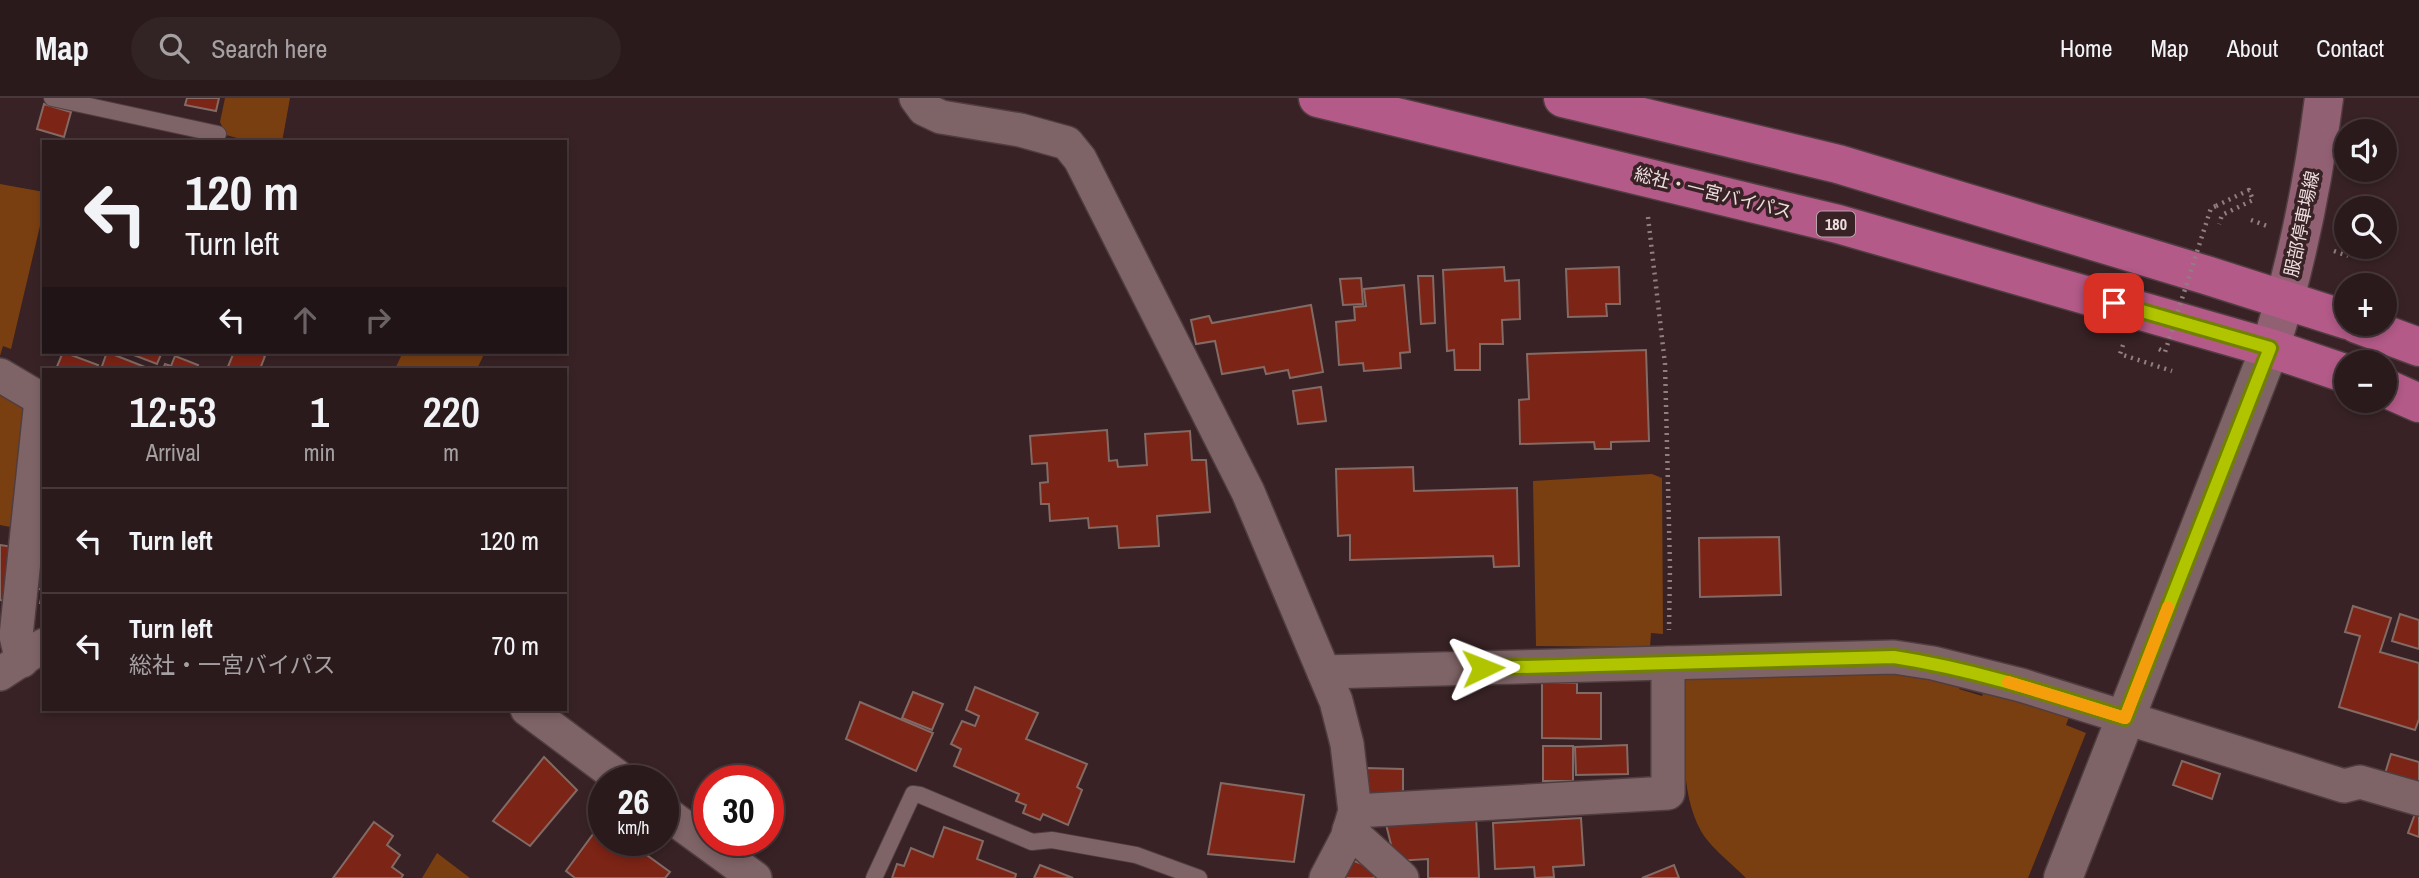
<!DOCTYPE html>
<html lang="en">
<head>
<meta charset="utf-8">
<style>
	body { margin:0; font-family:"Archivo Narrow","Noto Sans JP",sans-serif; background:#322325; color:#f1f3f6; height:100vh; display:flex; flex-direction:column; font-size:26px; white-space:nowrap }
	* { box-sizing:border-box; margin:0 }
	p { font-size:23px; color:#a5a1a3 }
	.icon { flex:none; width:38px; height:38px; fill:none; stroke:currentColor; stroke-width:2; stroke-linecap:round; stroke-linejoin:round }
	.map { position:relative; flex:1; overflow:hidden }
	.sheet { position:absolute; left:42px; top:270px; width:525px; height:343px; display:flex; flex-direction:column; background:#2a1a1c; border-radius:0px; box-shadow:0 4px 10px #0003,0 0 0 2px #46383b }
	.sheet>* { flex:none }
	.banner { position:absolute; left:42px; top:42px; width:525px; height:214px; border-radius:0px; box-shadow:0 4px 10px #0003,0 0 0 2px #46383b; background:#2a1a1c; color:#f1f3f6; overflow:hidden }
	.tools { position:absolute; left:2334px; top:21px; display:grid; gap:14px }
	.tools a { display:grid; place-items:center; width:63px; height:63px; border-radius:50%; background:#2a1a1c; box-shadow:0 4px 10px #0003,0 0 0 2px #46383b; font-size:35px }
	.speed { position:absolute; left:588px; top:667px; display:flex; gap:14px; font-size:35px; font-weight:700; text-align:center }
	.speed>* { display:grid; place-content:center; width:91px; height:91px; border-radius:50%; background:#2a1a1c; box-shadow:0 4px 10px #0003,0 0 0 2px #46383b; line-height:1 }
	.speed small { font-size:18px; font-weight:400 }
	.speed .limit { border:10px solid #d22; background:#fff; color:#111 }
	.pin { position:absolute; display:grid; place-items:center; width:60px; height:60px; color:#fff; margin:-30px; border-radius:14px; box-shadow:0 4px 10px #0006 }
	.me { position:absolute; width:77px; margin:-38px; rotate:88deg; stroke-linejoin:round; filter:drop-shadow(0 0 5px #0008) }
	.turn { display:flex; align-items:center; gap:24px; height:147px; padding:0 28px; font-size:32px }
	.turn .icon { width:91px; height:91px; stroke-width:2.5 }
	.turn b { display:block; font-size:49px; line-height:60px }
	.lanes { display:flex; align-items:center; height:66px; padding:0 28px; background:#0003; justify-content:center; gap:35px; direction:ltr }
	.lanes .off { opacity:.35 }
	.eta { display:flex; justify-content:space-evenly; align-items:center; height:119px; text-align:center }
	.eta b { font-size:42px; font-weight:600; line-height:49px }
	ul { padding:0; list-style:none }
	li { display:flex; align-items:center; gap:21px; height:105px; padding:0 28px; border-top:2px solid #46383b }
	li div { flex:1 }
	li b { display:block; font-size:26px }
	li em { font-style:normal }
	header { display:flex; align-items:center; gap:42px; box-sizing:border-box; height:98px; padding:0 35px; background:#2a1a1c; border-bottom:2px solid #46383b }
	header strong { font-size:33px }
	nav { display:flex; gap:38px; margin-inline-start:auto; font-size:24px }
	.search { width:490px; height:63px; background:#322325; display:flex; align-items:center; gap:18px; box-sizing:border-box; padding:0 24px; border-radius:38px; color:#a5a1a3; font-size:26px }
	.map>svg:first-child { display:block }
</style>
</head>
<body>
<header>
<strong>Map</strong>
<div class="search"><svg class="icon" aria-label="search" viewBox="0 0 24 24"><circle cx="10" cy="10" r="6"/><path d="M15 15l6 6"/></svg>Search here</div>
<nav><a>Home</a><a>Map</a><a>About</a><a>Contact</a></nav>
</header>
<div class="map">
<svg width="2419" height="780" viewBox="0 0 2419 780">
	<rect width="100%" height="100%" fill="#382225"/>
	<!-- green -->
	<g fill="#7a3f11">
		<polygon points="225,0 290,0 282,44 252,44 226,37 220,24"/>
		<polygon points="0,86 44,94 44,111 11,251 3,248 0,258"/>
		<polygon points="403,254 485,254 477,271 395,271"/>
		<polygon points="0,291 34,310 21,431 0,427"/>
		<polygon points="1652,376 1662,380 1663,536 1651,535 1650,549 1536,548 1533,383"/>
		<path d="M 1903,576 L 1962,585 L 1959,591 L 1982,598 L 1985,591 L 2069,619 L 2066,627 L 2086,635 L 2028,780 L 1746,780 C 1733,767 1709,748 1701,733 C 1677,690 1685,625 1685,577 Z"/>
		<polygon points="437,755 470,780 422,780"/>
	</g>
	<!-- building -->
	<g fill="#7c2416" stroke="#846a64" stroke-width="2">
		<polygon points="187,0 219,0 216,13 185,7"/>
		<polygon points="44,6 71,14 64,39 37,31"/>
		<polygon points="1504,169 1505,183 1519,182 1520,221 1502,222 1503,246 1480,246 1480,272 1455,272 1454,252 1447,253 1443,172"/>
		<polygon points="1619,169 1620,206 1606,206 1607,218 1568,219 1566,171"/>
		<polygon points="1418,178 1433,178 1435,225 1421,226"/>
		<polygon points="1361,180 1363,206 1343,207 1340,181"/>
		<polygon points="1404,187 1410,254 1400,255 1401,270 1364,273 1363,265 1339,267 1336,224 1355,222 1354,209 1366,208 1364,191"/>
		<polygon points="1311,207 1323,274 1290,280 1288,272 1266,276 1264,269 1222,276 1215,243 1196,246 1191,222 1209,218 1212,225"/>
		<polygon points="1646,252 1649,343 1611,344 1611,351 1595,351 1594,344 1520,346 1519,302 1529,301 1527,256"/>
		<polygon points="63,254 98,267 96,271 56,271"/>
		<polygon points="107,254 150,271 101,271"/>
		<polygon points="126,254 162,254 157,266"/>
		<polygon points="234,254 256,254 265,258 260,271 227,271"/>
		<polygon points="175,258 198,267 196,271 163,271 165,266 171,268"/>
		<polygon points="1321,289 1326,323 1298,326 1293,293"/>
		<polygon points="1107,332 1109,363 1117,362 1118,369 1147,367 1145,336 1190,333 1192,362 1206,362 1210,414 1157,418 1159,448 1119,450 1117,428 1089,430 1088,420 1050,423 1049,406 1041,406 1040,385 1048,384 1047,365 1032,366 1030,338"/>
		<polygon points="1413,369 1414,393 1517,390 1519,468 1494,469 1493,458 1350,462 1350,437 1338,438 1336,371"/>
		<polygon points="1779,439 1781,497 1700,499 1699,440"/>
		<polygon points="42,443 44,443 44,505 40,505 43,492 31,489"/>
		<polygon points="0,447 14,449 4,503 0,502"/>
		<polygon points="2353,508 2391,520 2380,554 2419,565 2419,621 2415,632 2339,609 2360,538 2345,534"/>
		<polygon points="2400,516 2419,522 2419,551 2392,543"/>
		<polygon points="1542,585 1577,585 1577,595 1601,595 1601,641 1542,640"/>
		<polygon points="975,589 1038,615 1026,641 1087,666 1077,689 1082,692 1068,727 1043,716 1040,722 1023,715 1026,707 1016,703 1019,696 954,668 961,651 951,646 962,623 975,628 979,618 966,612"/>
		<polygon points="913,594 943,606 932,632 902,620"/>
		<polygon points="860,604 933,635 916,673 846,641"/>
		<polygon points="1627,647 1628,676 1576,677 1575,649"/>
		<rect x="1543" y="648" width="30" height="35"/>
		<polygon points="2391,656 2419,664 2419,690 2384,679"/>
		<polygon points="544,659 577,692 530,748 493,723"/>
		<polygon points="2182,663 2220,676 2212,701 2173,687"/>
		<polygon points="1366,670 1403,671 1403,699 1366,699"/>
		<polygon points="1221,685 1304,697 1294,764 1208,756"/>
		<polygon points="2416,713 2419,714 2419,739 2408,735"/>
		<polygon points="1476,717 1479,780 1428,780 1428,761 1395,763 1385,722"/>
		<polygon points="1581,720 1584,767 1553,769 1554,779 1535,780 1534,769 1495,771 1493,725"/>
		<polygon points="374,724 393,738 387,747 400,757 392,769 403,777 401,780 333,780"/>
		<polygon points="602,724 604,742 626,742 670,774 665,780 575,780 566,773"/>
		<polygon points="944,729 983,743 977,761 1016,776 1015,780 892,780 897,766 904,768 911,750 933,759"/>
		<polygon points="1352,762 1377,772 1374,780 1344,780"/>
		<polygon points="1040,767 1073,780 1034,780"/>
		<polygon points="1674,767 1679,780 1642,780"/>
	</g>
	<g fill="none" stroke-linecap="round" stroke-linejoin="round">
		<!-- service casing -->
		<g stroke="#503d40" stroke-width="18">
			<g id="service">
				<polyline points="52,0 218,36"/>
				<polyline points="874,780 913,696 920,697 1032,744 1052,742 1136,757 1199,780"/>
			</g>
		</g>
		<!-- minor casing -->
		<g stroke="#503d40" stroke-width="36">
			<g id="minor">
				<polyline points="916,0 924,11 941,19 1020,32 1067,45 1080,61 1248,394 1336,603 1347,646 1355,713 1347,740 1326,780"/>
				<polyline points="0,277 44,303"/>
				<polyline points="22,563 16,538 41,302"/>
				<polyline points="1324,574 1894,559 1933,565 2021,587 2344,688 2360,684 2419,701"/>
				<polyline points="0,576 44,547"/>
				<polyline points="527,611 622,682"/>
				<polyline points="663,713 755,780"/>
				<polyline points="1355,713 1668,695 1668,565"/>
				<polyline points="1349,732 1402,780"/>
			</g>
		</g>
		<!-- tertiary casing -->
		<g stroke="#503d40" stroke-width="41">
			<polyline id="tertiary" points="2063,780 2270,250"/>
		</g>
		<!-- secondary casing -->
		<g stroke="#503d40" stroke-width="41">
			<path id="secondary" d="M 2270,250 C 2297,167 2313,86 2324,0"/>
		</g>
		<!-- trunk casing -->
		<g stroke="#503d40" stroke-width="41">
			<g id="trunk">
				<polyline points="1318,0 1838,126 2270,250 2347,276"/>
				<polyline points="1563,0 1838,66 2206,177 2347,222"/>
				<polyline points="2357,226 2419,249"/>
				<polyline points="2385,290 2419,305"/>
			</g>
		</g>
		<!-- path -->
		<g stroke="#917e80" stroke-width="4.5" stroke-dasharray="2 5" stroke-linecap="butt">
			<polyline points="2216,108 2249,92 2253,102 2222,117 2219,126"/>
			<polyline points="1648,119 1665,266 1670,469 1669,532"/>
			<polyline points="2251,122 2267,128"/>
			<polyline points="2334,153 2348,158"/>
			<polyline points="2123,247 2120,256 2172,273"/>
		</g>
		<!-- service -->
		<use href="#service" stroke="#7f6467" stroke-width="16"/>
		<!-- minor -->
		<use href="#minor" stroke="#7f6467" stroke-width="33"/>
		<!-- tertiary -->
		<use href="#tertiary" stroke="#7f6467" stroke-width="38"/>
		<!-- secondary -->
		<use href="#secondary" stroke="#926073" stroke-width="38"/>
		<!-- trunk -->
		<use href="#trunk" stroke="#b35a88" stroke-width="38"/>
		<!-- path-bridge -->
		<polyline stroke="#917e80" stroke-width="4.5" stroke-dasharray="2 5" stroke-linecap="butt" points="2159,251 2165,254 2211,110 2216,108"/>
	</g>
	<g fill="none" stroke-linecap="round" stroke-linejoin="round">
		<!-- route casing -->
		<g stroke="#728000" stroke-width="18">
			<path id="route" d="M 1483,570 L 1894,559 C 1973,571 2049,596 2125,620 L 2270,250 L 2114,205"/>
		</g>
		<!-- route -->
		<use href="#route" stroke="#b0c500" stroke-width="12"/>
		<!-- slow -->
		<polyline stroke="#f59e0b" stroke-width="12" points="2008,584 2125,620 2168,509"/>
	</g>
	<g text-anchor="middle" stroke-width="7" stroke-linejoin="round" paint-order="stroke">
		<!-- shield labels -->
		<rect fill="#382225" stroke="#b7a5a7" stroke-width="2" x="1817" y="113.5" width="38" height="25" rx="5"/>
		<g font-size="16" font-weight="bold" fill="#eddddf">
			<text x="1836" y="132">180</text>
		</g>
		<!-- street labels -->
		<g font-size="18" fill="#eddddf" stroke="#382225">
			<text transform="translate(1713 95) rotate(14)" y="6">総社・一宮バイパス</text>
			<text transform="translate(2302 126) rotate(-78)" y="6">服部停車場線</text>
		</g>
	</g>
</svg>
<div class="tools">
<a><svg class="icon" aria-label="sound" viewBox="0 0 24 24"><path d="M4 9h4l5-4v14l-5-4H4zM17 9q2 3 0 6"/></svg></a>
<a><svg class="icon" aria-label="search" viewBox="0 0 24 24"><circle cx="10" cy="10" r="6"/><path d="M15 15l6 6"/></svg></a>
<a>+</a>
<a>−</a>
</div>
<div class="speed"><div>26<small>km/h</small></div><div class="limit">30</div></div>
<div class="pin" style="left:2114px;top:205px;background:#d93025"><svg class="icon" aria-label="arrive" viewBox="0 0 24 24"><path d="M6 21V4h12l-3 4 3 4H6"/></svg></div>
<svg class="me" style="left:1483px;top:570px" viewBox="-20 -20 40 40"><path d="M0-17L14 15 0 8-14 15z" fill="#b0c500" stroke="#fff" stroke-width="4"/></svg>
<div class="banner">
<div class="turn"><svg class="icon" aria-label="left" viewBox="0 0 24 24"><path d="M17 20v-9H6M10 6l-5 5 5 5"/></svg><div><b>120 m</b>Turn left</div></div>
<div class="lanes"><svg class="icon" aria-label="left" viewBox="0 0 24 24"><path d="M17 20v-9H6M10 6l-5 5 5 5"/></svg><svg class="icon off" aria-label="ahead" viewBox="0 0 24 24"><path d="M12 20V5M6 11l6-6 6 6"/></svg><svg class="icon off" aria-label="right" viewBox="0 0 24 24"><path d="M7 20v-9h11M14 6l5 5-5 5"/></svg></div>
</div>
<section class="sheet">
<div class="eta">
<div><b>12:53</b><p>Arrival</p></div>
<div><b>1</b><p>min</p></div>
<div><b>220</b><p>m</p></div>
</div>
<ul>
<li><svg class="icon" aria-label="left" viewBox="0 0 24 24"><path d="M17 20v-9H6M10 6l-5 5 5 5"/></svg><div><b>Turn left</b></div><em>120 m</em></li>
<li><svg class="icon" aria-label="left" viewBox="0 0 24 24"><path d="M17 20v-9H6M10 6l-5 5 5 5"/></svg><div><b>Turn left</b><p>総社・一宮バイパス</p></div><em>70 m</em></li>
</ul>
</section>
</div>
</body>
</html>
